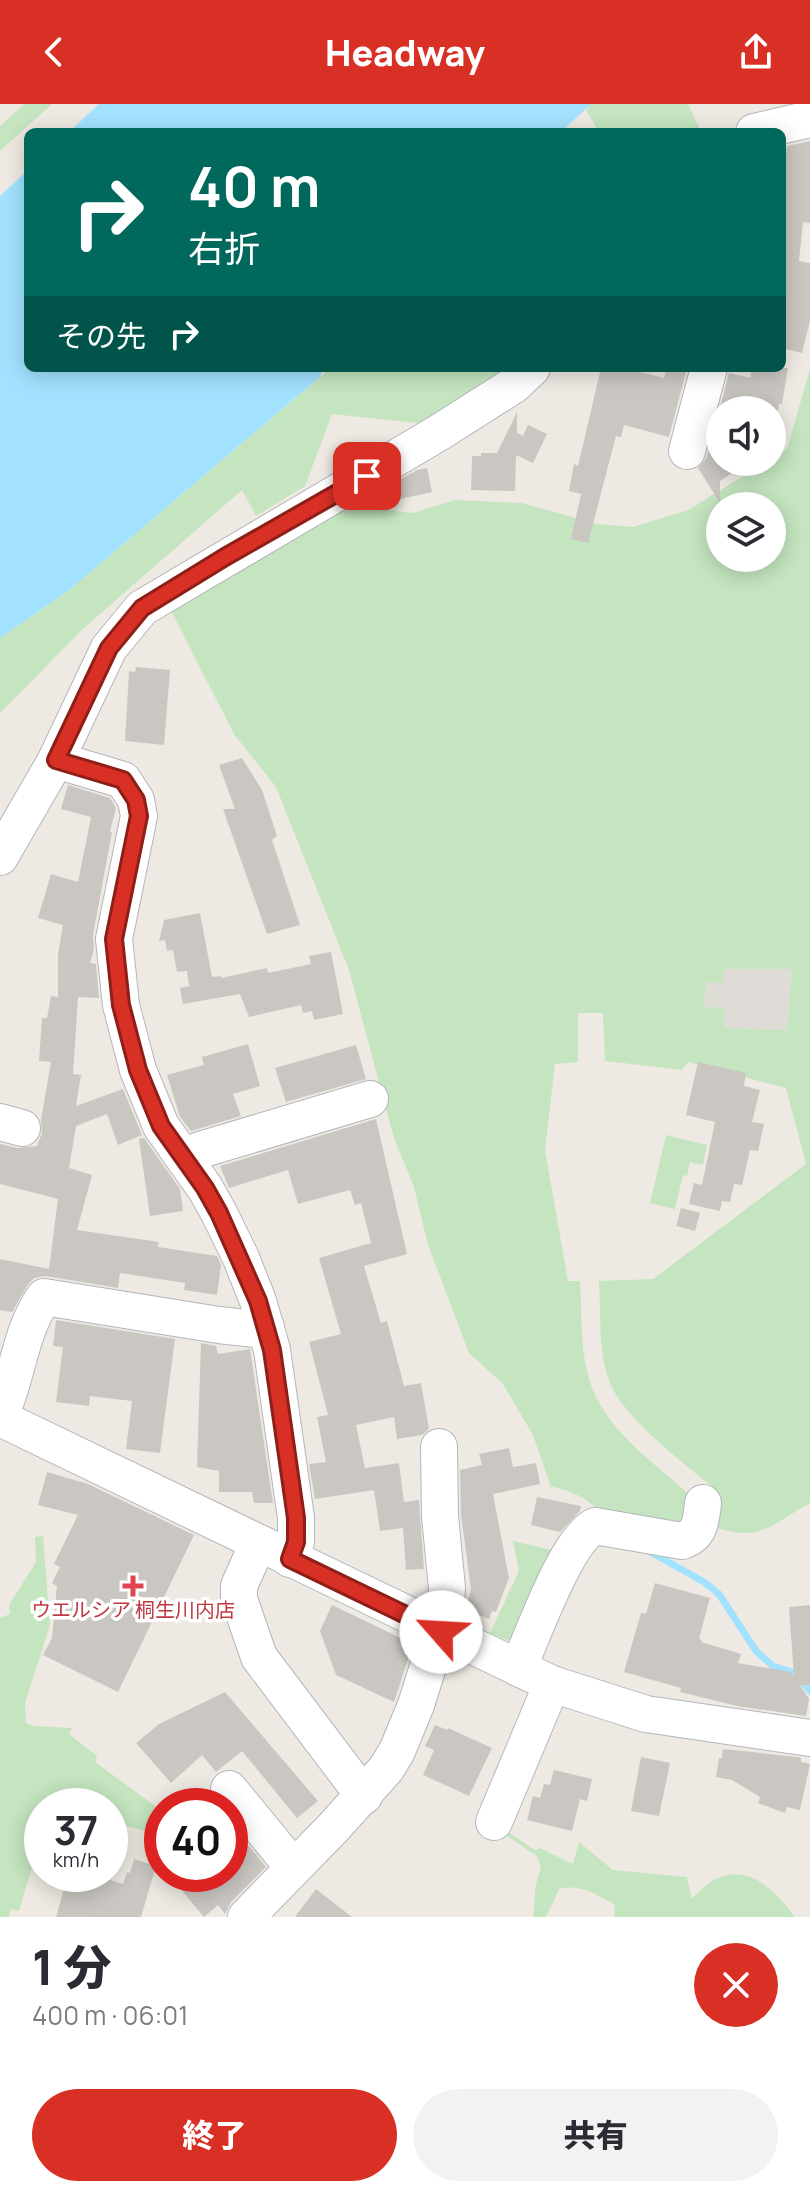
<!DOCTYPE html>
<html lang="ja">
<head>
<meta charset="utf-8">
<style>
	body { margin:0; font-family:Manrope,"Noto Sans JP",sans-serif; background:#f2f2f3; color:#2b2b33; height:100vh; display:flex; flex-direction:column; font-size:30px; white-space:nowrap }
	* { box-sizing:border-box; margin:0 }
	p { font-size:26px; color:#7c7c81 }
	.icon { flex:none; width:44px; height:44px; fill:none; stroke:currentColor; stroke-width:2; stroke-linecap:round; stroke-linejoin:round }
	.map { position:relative; height:1813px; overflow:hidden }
	.side { display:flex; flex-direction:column; background:#fff; flex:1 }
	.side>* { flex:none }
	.guide { position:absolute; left:24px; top:24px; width:762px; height:244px; border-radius:12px; box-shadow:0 4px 20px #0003; background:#00695c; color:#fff; overflow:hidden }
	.controls { position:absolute; left:706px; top:292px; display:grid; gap:16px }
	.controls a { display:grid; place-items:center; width:80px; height:80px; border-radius:50%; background:#fff; box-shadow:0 4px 20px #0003; font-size:40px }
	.speed { position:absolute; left:24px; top:1684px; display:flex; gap:16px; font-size:40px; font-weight:700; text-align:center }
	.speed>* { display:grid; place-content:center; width:104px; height:104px; border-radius:50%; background:#fff; box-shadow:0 4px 20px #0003; line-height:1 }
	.speed small { font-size:20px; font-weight:400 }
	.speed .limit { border:12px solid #d22; background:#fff; color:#111 }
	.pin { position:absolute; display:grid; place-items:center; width:68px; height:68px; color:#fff; margin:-34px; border-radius:16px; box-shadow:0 4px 12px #0006 }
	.me { position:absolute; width:88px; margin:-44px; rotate:296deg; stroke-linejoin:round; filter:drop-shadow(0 0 6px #0008) }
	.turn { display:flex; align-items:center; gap:28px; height:168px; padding:0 32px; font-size:36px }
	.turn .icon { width:104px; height:104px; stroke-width:2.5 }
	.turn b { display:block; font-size:56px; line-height:68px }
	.then { display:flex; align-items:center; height:76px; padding:0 32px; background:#0003; gap:16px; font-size:30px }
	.round { display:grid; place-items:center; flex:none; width:84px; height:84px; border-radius:42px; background:#f2f2f3 }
	.head { display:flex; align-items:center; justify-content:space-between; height:136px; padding:0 32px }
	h1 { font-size:48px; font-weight:800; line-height:60px }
	.button { display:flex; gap:16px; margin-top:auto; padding:16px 32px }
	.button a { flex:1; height:92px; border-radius:48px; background:#d93025; color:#fff; font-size:32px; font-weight:800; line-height:92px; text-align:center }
	.button a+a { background:#f2f2f3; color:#2b2b33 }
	header { display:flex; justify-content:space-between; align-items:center; height:104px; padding:0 32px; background:#d93025; color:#fff; font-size:36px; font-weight:800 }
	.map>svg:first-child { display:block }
</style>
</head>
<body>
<header><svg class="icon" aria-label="back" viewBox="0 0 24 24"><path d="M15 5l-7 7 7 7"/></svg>Headway<svg class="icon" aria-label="share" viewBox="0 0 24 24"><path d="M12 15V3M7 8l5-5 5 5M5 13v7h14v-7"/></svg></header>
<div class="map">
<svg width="810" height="1813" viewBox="0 0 810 1813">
	<rect width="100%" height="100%" fill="#eeeae3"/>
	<!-- industrial -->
	<polygon fill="#dfdcd7" points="723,865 792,865 787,926 724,924 704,903 706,878"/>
	<!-- green -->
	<g fill="#c4e5bf" fill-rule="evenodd">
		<polygon points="24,0 52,0 0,47 0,22"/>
		<polygon points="591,0 688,0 701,28 591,28 596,23 586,6"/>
		<polygon points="331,264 508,264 426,320 332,310 305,382 256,412 242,386 84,524 0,609 0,534 68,487"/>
		<path d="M 810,265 L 810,1399 C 769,1422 762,1438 713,1423 L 713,1383 C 683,1359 621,1312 609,1276 C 598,1246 601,1208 599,1177 L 653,1175 L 806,1060 L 786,984 L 688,958 L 682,966 L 605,957 L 603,909 L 578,909 L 578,958 L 555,960 L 545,1046 L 568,1177 L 580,1177 C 582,1208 580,1242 588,1271 C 601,1324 654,1358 692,1393 L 688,1422 L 600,1410 C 593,1396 566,1384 551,1383 L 533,1331 L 503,1280 L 469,1249 L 428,1141 L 414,1083 L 394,1034 L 349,866 L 276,683 L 234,630 L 168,501 L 346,401 L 413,409 L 455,396 L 521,399 L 598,420 L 633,423 L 688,406 L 766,358 L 772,358 L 772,354 L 787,345 ZM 720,402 L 772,402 L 772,454 L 720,454 ZM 724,865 L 792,865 L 787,926 L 724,924 L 725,904 L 704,903 L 706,878 L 723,879 Z"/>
		<polygon points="666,1031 707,1041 703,1061 690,1058 687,1072 683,1071 675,1105 650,1099"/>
		<polygon points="43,1432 50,1521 25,1599 26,1619 34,1622 72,1624 69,1630 97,1652 95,1658 162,1707 162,1730 110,1719 110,1702 42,1702 42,1729 19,1807 11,1805 9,1813 0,1813 0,1514 10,1510 9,1501 36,1458 35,1433"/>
		<polygon points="513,1437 561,1448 517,1540 490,1529 519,1467"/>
		<path d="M 498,1726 L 508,1728 L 535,1746 L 540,1744 L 573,1760 L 579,1738 L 613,1766 L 687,1773 L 692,1795 C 731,1750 766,1773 795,1813 L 614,1813 L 615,1801 C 596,1790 583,1781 560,1784 L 546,1813 L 533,1813 L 536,1780 L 541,1763 L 537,1752 Z"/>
	</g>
	<!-- water -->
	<g fill="#a2e2fe">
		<polygon points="99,0 591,0 561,28 69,28"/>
		<polygon points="28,66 28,264 324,264 320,273 68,487 0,534 0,92"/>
	</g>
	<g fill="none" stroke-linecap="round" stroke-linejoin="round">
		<!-- stream -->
		<polyline stroke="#a2e2fe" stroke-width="7" points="647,1446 704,1478 719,1490 756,1547 773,1562 797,1570 810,1587"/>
	</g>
	<!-- building -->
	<g fill="#cac7c2">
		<polygon points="810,37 810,119 803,118 799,157 810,159 810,217 802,249 782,244 782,75 787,42"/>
		<polygon points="601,264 625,264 664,274 667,264 687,264 669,333 624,321 621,333 616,332 588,439 571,435 581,390 569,387 574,360 578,362"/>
		<polygon points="752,264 788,264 782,300 779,300 778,306 729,306 720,304 729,269 750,274"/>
		<polygon points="517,308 517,329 523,332 528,321 547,330 533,359 516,351 515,387 471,386 472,352 481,352 481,349 497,349"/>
		<polygon points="720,332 720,358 749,358 720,377 720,399 698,364 707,353 711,338"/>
		<polygon points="427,364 432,388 396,396 393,380 417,366"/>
		<polygon points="136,563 170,566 164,641 125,637 129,567 135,568"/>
		<polygon points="242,654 262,686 277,732 272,736 300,821 267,830 223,705 235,705 219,661"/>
		<polygon points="68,681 110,694 116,704 110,728 112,728 93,831 94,845 90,859 96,860 99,894 78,893 73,970 81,971 76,1002 123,985 142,1031 118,1041 107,1010 76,1022 69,1064 92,1071 77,1126 159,1138 158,1143 217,1152 221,1161 217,1191 184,1186 185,1179 120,1169 118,1184 46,1172 34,1174 27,1182 12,1208 0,1206 0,1155 49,1165 58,1095 0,1080 0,1040 17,1044 37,1042 42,1029 41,1016 51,958 39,957 42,914 47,914 51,892 58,893 58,850 63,821 38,814 51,770 78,778 91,713 61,705"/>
		<polygon points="200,809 212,873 221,872 221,874 267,864 268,869 311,860 309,852 331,848 343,910 314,916 312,907 303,909 301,901 249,913 240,890 183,900 180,884 189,882 187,867 177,868 173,846 167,847 165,836 159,837 164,816"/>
		<polygon points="248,940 260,982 233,990 241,1012 191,1027 180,1013 167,971 204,961 202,953"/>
		<polygon points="356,941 366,975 286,998 275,964"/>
		<polygon points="698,958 746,969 744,982 760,986 752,1018 764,1020 758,1047 750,1046 742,1081 734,1080 730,1098 722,1097 720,1107 689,1100 694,1079 702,1081 715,1018 686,1011"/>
		<polygon points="376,1015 407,1150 364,1162 381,1219 387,1217 404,1282 421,1279 429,1325 422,1331 397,1335 394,1313 356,1321 365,1364 399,1359 404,1398 419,1396 424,1465 406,1466 403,1424 380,1427 374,1386 315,1395 309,1360 326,1358 317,1313 328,1311 309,1238 341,1230 319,1154 371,1139 361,1099 355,1101 350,1086 298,1100 288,1066 229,1084 220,1062"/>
		<polygon points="144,1034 180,1085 183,1107 150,1112 139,1035"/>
		<polygon points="681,1104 700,1109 695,1127 676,1122"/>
		<polygon points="56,1216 175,1235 160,1349 126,1345 132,1297 90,1292 89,1302 56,1298 63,1243 53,1242"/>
		<polygon points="201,1239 216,1242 218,1250 250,1245 273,1399 254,1399 252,1388 219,1388 219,1367 197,1363"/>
		<polygon points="509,1344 513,1363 536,1359 540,1380 493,1390 509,1474 496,1508 492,1507 489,1515 466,1506 471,1485 461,1411 460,1366 482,1361 479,1350"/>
		<polygon points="47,1368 88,1380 194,1431 118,1588 43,1551 52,1534 57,1482 52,1479 60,1463 54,1460 78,1411 38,1401"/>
		<polygon points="537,1393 581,1402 580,1407 560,1428 531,1421"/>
		<polygon points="655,1479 710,1494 699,1535 702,1536 701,1538 741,1550 738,1559 791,1568 794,1573 789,1503 810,1501 810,1581 800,1581 809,1595 806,1612 737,1602 680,1588 681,1584 624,1568 641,1509 646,1510"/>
		<polygon points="332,1501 413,1540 394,1598 336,1571 320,1527"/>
		<polygon points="225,1588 318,1697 297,1714 242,1647 216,1668 202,1651 171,1679 136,1639 159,1620"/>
		<polygon points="435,1621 447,1626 448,1624 492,1644 469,1692 423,1671 434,1646 425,1642"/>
		<polygon points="723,1645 798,1653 801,1654 801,1658 810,1660 800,1706 787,1703 785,1709 758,1699 760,1693 732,1676 716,1673 719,1654 722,1654"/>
		<polygon points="641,1653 670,1659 659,1712 631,1707"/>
		<polygon points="554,1666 592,1675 587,1697 580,1695 572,1727 527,1716 533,1692 540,1694 544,1680 550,1681"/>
		<polygon points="230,1719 266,1763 231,1798 225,1810 218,1801 204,1813 168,1770 230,1770"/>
		<polygon points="134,1755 156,1762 141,1813 56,1813 68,1770 92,1776 94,1771 123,1780 127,1768 130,1769"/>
		<polygon points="316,1785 352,1813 295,1813"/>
	</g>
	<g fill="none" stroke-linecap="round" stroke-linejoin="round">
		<!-- minor casing -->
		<g stroke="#b3b6ba" stroke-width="38">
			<g id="minor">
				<polyline points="754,28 810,15"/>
				<polyline points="687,347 709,264"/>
				<polyline points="56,656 123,676 136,696 139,712 114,835 121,901 138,966 161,1022 205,1084 219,1109 241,1154 258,1197 272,1246 296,1414 296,1438 290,1455"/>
				<polyline points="0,753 56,656 109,544 142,504 440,328 514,281 532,264"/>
				<polyline points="0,1018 22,1024"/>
				<polyline points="184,1055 200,1046 370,995"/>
				<path d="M 0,1312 C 18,1273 19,1229 44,1193 L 219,1221 L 256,1225 L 266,1223"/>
				<polyline points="0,1314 552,1580 646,1610 810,1634"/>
				<polyline points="258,1439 239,1482 239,1495 259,1553 364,1692"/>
				<path d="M 518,1564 C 533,1532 566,1436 595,1422 L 682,1437 C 701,1431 701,1416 703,1399"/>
				<polyline points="229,1685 293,1763"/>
				<polyline points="494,1718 552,1580"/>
				<polyline points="246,1813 333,1724 386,1665 397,1647 416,1601 445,1508 447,1484 440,1412 439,1343"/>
			</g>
		</g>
		<!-- minor -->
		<use href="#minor" stroke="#fff" stroke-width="36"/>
	</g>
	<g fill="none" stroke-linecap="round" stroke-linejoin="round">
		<!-- route casing -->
		<g stroke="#8d1f18" stroke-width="20">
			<polyline id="route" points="367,372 225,453 142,504 109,544 56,656 123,676 136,696 139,712 114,835 121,901 138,966 161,1022 205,1084 219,1109 258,1197 272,1246 296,1414 296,1438 290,1455 441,1528"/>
		</g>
		<!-- route -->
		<use href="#route" stroke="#d93025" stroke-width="14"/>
	</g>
	<!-- markers -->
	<path fill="#e0444e" stroke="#fff" stroke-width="3" d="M129 1470h8v8h8v8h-8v8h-8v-8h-8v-8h8z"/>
	<g text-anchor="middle" stroke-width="7" stroke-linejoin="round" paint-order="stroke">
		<!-- health labels -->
		<g font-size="20" fill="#be3a42" stroke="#fff">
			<text x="133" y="1513">ウエルシア 桐生川内店</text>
		</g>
	</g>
</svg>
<div class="controls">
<a><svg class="icon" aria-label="sound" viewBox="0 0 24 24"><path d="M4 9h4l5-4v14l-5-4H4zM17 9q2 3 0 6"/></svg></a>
<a><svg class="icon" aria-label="layers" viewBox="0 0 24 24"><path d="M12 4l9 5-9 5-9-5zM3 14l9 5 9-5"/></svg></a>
</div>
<div class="speed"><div>37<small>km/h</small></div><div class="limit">40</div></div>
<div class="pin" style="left:367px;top:372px;background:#d93025"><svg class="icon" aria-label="arrive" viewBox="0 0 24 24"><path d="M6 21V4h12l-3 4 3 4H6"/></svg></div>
<svg class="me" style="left:441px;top:1528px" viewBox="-20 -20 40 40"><circle r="19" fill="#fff"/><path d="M0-13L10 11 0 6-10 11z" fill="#d93025"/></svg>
<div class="guide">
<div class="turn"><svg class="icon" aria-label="right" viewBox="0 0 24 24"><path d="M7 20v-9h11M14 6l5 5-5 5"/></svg><div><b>40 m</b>右折</div></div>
<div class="then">その先<svg class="icon" aria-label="right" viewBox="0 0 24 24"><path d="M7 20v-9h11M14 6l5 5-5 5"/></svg></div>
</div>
</div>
<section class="side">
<div class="head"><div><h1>1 分</h1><p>400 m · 06:01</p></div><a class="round" style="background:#d93025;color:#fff"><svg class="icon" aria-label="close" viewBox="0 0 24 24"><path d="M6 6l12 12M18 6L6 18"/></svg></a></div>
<div class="button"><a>終了</a><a>共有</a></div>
</section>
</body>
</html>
